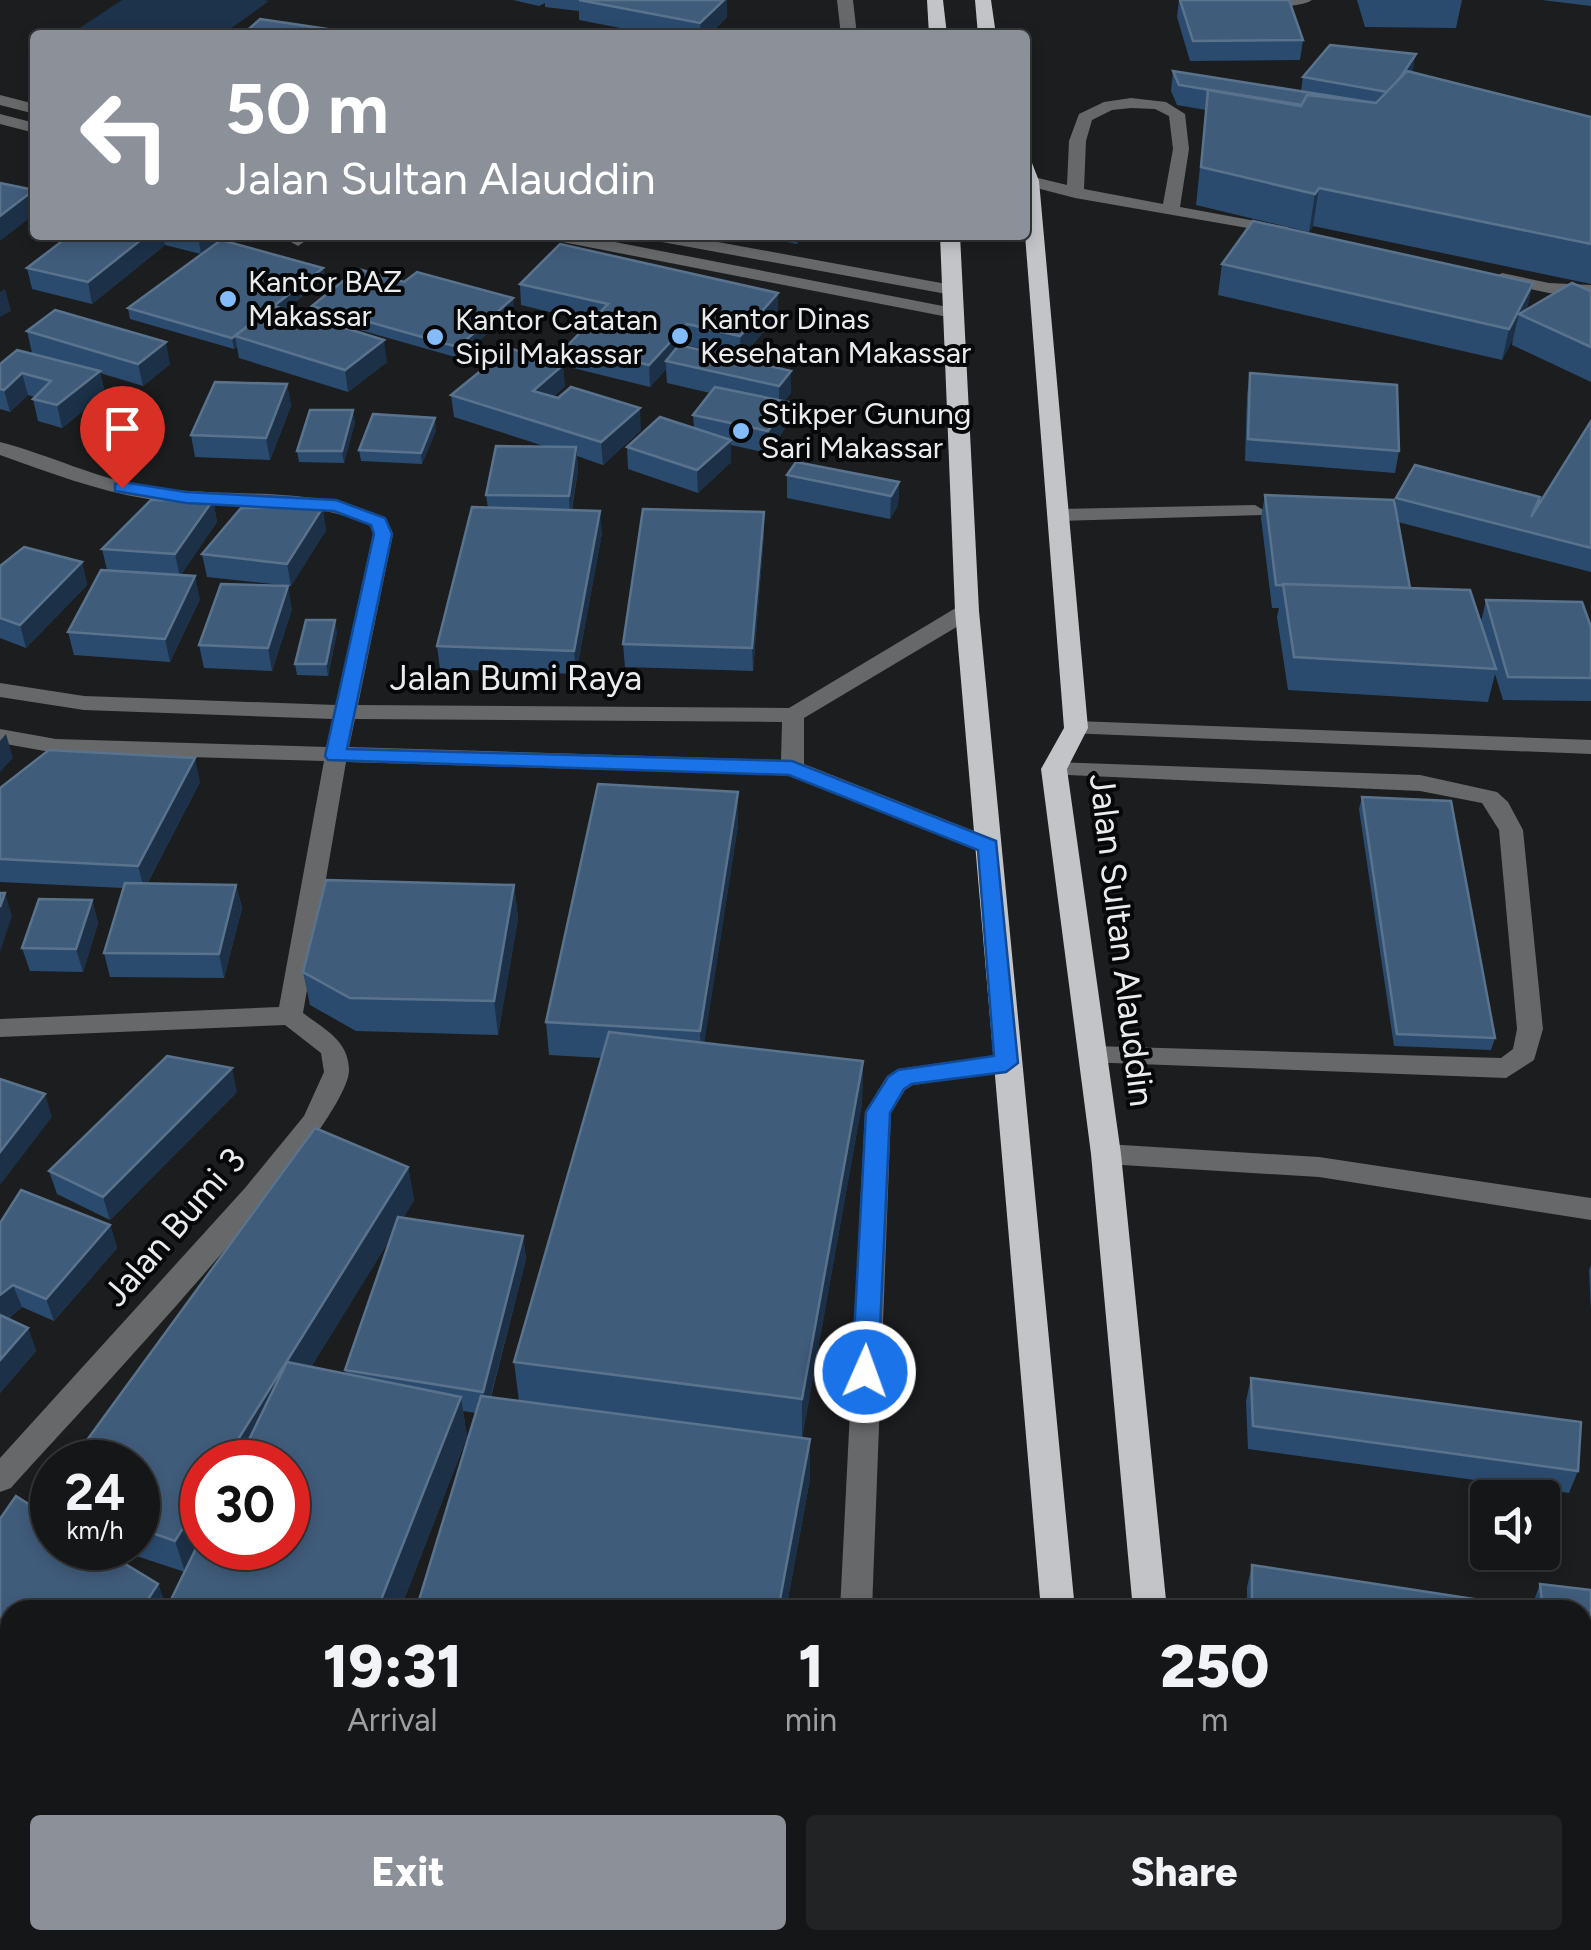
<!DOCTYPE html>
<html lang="en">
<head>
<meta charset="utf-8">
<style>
	body { margin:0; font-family:Figtree,sans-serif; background:#212324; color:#f1f3f6; height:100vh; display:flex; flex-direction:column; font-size:38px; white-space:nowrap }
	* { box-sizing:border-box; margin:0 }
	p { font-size:32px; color:#9d9fa1 }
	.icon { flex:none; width:55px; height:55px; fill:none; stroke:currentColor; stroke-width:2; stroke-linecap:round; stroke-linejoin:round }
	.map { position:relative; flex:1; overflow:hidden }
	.panel { position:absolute; left:0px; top:1600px; width:1592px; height:350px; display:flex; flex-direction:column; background:#141617; border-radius:30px 30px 0 0; box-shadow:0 5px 15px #0003,0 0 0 2px #333536 }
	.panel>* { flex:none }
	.top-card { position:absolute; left:30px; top:30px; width:1000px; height:210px; border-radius:10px; box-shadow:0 5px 15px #0003,0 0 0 2px #333536; background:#8c9099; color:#fff; overflow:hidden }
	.buttons { position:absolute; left:1470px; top:1480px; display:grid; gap:20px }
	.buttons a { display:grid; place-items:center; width:90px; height:90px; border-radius:10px; background:#141617; box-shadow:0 5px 15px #0003,0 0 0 2px #333536; font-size:50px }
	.speed { position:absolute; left:30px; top:1440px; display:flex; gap:20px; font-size:50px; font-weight:700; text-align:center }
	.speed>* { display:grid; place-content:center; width:130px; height:130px; border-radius:50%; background:#141617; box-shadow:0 5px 15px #0003,0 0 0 2px #333536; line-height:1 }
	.speed small { font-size:25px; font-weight:400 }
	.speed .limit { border:15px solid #d22; background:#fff; color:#111 }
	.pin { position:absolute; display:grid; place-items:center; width:85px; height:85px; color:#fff; margin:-102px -42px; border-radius:50% 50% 50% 0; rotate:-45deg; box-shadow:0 0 10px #0007 }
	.pin .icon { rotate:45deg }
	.me { position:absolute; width:110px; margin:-55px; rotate:2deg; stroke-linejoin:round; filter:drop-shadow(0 0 8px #0008) }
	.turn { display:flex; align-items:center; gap:35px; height:210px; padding:0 30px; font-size:45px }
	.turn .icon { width:130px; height:130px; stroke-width:2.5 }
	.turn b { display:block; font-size:70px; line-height:85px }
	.eta { display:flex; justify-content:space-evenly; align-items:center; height:170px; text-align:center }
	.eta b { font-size:60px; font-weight:800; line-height:70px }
	.action { display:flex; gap:20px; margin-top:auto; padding:20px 30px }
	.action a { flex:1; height:115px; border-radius:10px; background:#8c9099; color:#fff; font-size:40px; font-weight:800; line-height:115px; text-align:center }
	.action a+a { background:#212324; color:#f1f3f6 }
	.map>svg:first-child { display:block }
</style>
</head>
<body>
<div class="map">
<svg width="1591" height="1950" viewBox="0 0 1591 1950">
	<rect width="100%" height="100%" fill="#1b1d1f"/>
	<!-- green -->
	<polygon fill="#1d324b" points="122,0 264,0 269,1 222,35 69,35"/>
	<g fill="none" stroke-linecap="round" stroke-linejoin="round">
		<!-- service -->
		<g fill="#676869" fill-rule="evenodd">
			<path d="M 1252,0 L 1312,0 C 1299,8 1265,8 1252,0 Z"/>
			<polygon points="767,29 779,32 782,35 760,35"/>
			<path d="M 1131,98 L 1166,102 L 1185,114 L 1189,149 L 1180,207 L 1288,227 L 1288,235 L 1075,198 L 1025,185 L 1025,177 L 1030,176 L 1067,185 L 1069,141 L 1079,114 L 1104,102 ZM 1131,108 L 1155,109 L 1169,116 L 1173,149 L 1163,204 L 1084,189 L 1086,141 L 1092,120 L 1112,110 Z"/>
			<polygon points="294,235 314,235 298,246 289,241"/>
			<polygon points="1502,273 1549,283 1591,285 1591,295 1549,293 1496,282 1493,278"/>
			<polygon points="1255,505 1265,511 1262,515 1059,521 1049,515 1059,509"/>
			<polygon points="1054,762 1420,775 1497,792 1508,802 1523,830 1543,1029 1534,1060 1506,1078 1085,1062 1081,1055 1085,1048 1094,1046 1501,1058 1513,1049 1517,1029 1499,830 1482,803 1420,791 1046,774 1043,769"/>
			<polygon points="1106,1144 1319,1157 1591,1198 1591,1220 1319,1177 1106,1164 1097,1161 1093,1154 1097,1147"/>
		</g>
		<!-- minor -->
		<g fill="#676869" fill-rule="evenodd">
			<polygon points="837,0 853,0 857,35 841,35"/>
			<polygon points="0,95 35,104 35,114 0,105"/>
			<polygon points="0,114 35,123 35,133 0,124"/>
			<polygon points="543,235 579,235 953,308 962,313 953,318 552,240"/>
			<polygon points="642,235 680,235 952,285 961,290 952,295 651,240"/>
			<path d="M 0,442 C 50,455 97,479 149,487 C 229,499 310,484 386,518 L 393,534 L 358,705 L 789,708 L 959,606 L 975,606 L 978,611 L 975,616 L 804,718 L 804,764 L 997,840 L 1001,846 L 997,852 L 981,852 L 789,775 L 346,762 L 303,1013 C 324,1029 348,1040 349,1069 C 352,1126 64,1428 11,1488 L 0,1492 L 0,1458 L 245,1188 L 304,1116 L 324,1072 L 321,1053 L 285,1025 L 0,1037 L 0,1019 L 279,1007 L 324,761 L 56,753 L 0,743 L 0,729 L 56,739 L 327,747 L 333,719 L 84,710 L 0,697 L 0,683 L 84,696 L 336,705 L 373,534 L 370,525 C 300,494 222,510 148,499 C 97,491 48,472 0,455 ZM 355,719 L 782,722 L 781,760 L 349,747 Z"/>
			<polygon points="1076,721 1591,740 1591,754 1068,733 1065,728 1068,723"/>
			<polygon points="1006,1054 1015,1056 1019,1063 1015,1070 913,1085 905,1090 891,1113 872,1610 840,1610 865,1112 887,1076 898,1069"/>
			<rect x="817" y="1940" width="34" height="10"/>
		</g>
		<!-- trunk -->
		<g fill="#c2c4c7" fill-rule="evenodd">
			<polygon points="927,0 943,0 947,35 929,35"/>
			<polygon points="975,0 991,0 996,35 978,35"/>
			<polygon points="1025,161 1032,163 1039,181 1088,728 1067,769 1121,1154 1167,1610 1133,1610 1091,1154 1041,769 1064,728 1025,235"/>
			<polygon points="940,235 960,235 979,611 1075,1610 1041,1610 955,611"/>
			<rect x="1056" y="1940" width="38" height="10"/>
			<polygon points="1163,1940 1201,1940 1202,1950 1164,1950"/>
		</g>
	</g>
	<!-- wall -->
	<g fill="#2b4b6e" fill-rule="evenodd">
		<polygon points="513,0 727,0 727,17 709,35 657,35 579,20 579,11 545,7 545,3 539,6"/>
		<polygon points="1179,0 1289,0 1303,40 1300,60 1190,61 1177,17"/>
		<polygon points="1357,0 1462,0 1456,28 1365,27"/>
		<polygon points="1542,0 1591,0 1591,6"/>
		<polygon points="1173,71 1301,91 1303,77 1413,72 1591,117 1591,284 1313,226 1309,232 1196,205 1206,110 1177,105 1171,91"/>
		<polygon points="70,235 224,235 201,254 165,245 92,304 32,289 27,268"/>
		<polygon points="754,235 804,235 797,244"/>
		<polygon points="1222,264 1528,309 1591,291 1591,382 1512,345 1513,339 1502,360 1218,295"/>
		<polygon points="323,268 324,279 285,310 387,362 348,392 239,358 237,347 234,349 130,319 128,308"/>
		<polygon points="520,284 778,293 778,315 741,358 687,345 686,347 791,371 791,393 784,401 788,424 768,453 731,445 731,462 698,493 628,469 627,447 694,428 693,415 710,393 667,383 666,369 650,387 569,367 568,345 591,322 521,305"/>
		<polygon points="312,306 514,310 459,358 314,317"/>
		<polygon points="27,331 170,364 143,386 100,373 105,393 62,428 38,421 33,399 35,397 28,395 10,412 0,409 0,364 63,362 32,353"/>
		<polygon points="1250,373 1399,451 1395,473 1245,461 1247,395"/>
		<polygon points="287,384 291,406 270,460 195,457 191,435"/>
		<polygon points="565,386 553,397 641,430 603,465 577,456 578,470 572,510 602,533 576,674 440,669 437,646 488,508 486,495 547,447 454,417 451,395"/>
		<polygon points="1591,421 1591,572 1398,522 1410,588 1481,622 1486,600 1591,627 1591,701 1503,700 1495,674 1488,702 1288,690 1277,617 1279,608 1272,608 1261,518 1265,495 1395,505 1396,498 1540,497 1537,508"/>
		<polygon points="355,422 344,463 299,462 297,451"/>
		<polygon points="436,430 422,464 361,461 359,450"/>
		<polygon points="787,475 899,482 898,505 890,519 787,498"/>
		<polygon points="213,500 217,522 180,575 200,599 170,662 74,655 68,632 107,570 102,549"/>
		<polygon points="326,530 291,586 207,577 202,554"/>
		<polygon points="764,534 753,671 625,667 623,644"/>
		<polygon points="82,562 87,585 26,648 0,638 0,566"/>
		<polygon points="292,609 272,671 204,668 199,645"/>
		<polygon points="337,632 328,676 297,675 295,664"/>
		<polygon points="200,782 147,884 236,885 242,908 224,978 110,977 104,953 123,888 0,882 0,788"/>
		<path d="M 598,784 L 738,792 L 738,825 L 704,1043 L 863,1061 L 862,1103 L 802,1438 L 810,1439 L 810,1479 L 786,1610 L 416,1610 L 476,1413 L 463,1411 L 467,1437 L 400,1610 L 10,1610 L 10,1865 L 0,1880 L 0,1519 L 16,1496 L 52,1519 L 52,1548 L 99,1548 L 158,1584 L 167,1609 L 185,1572 L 112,1548 L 138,1548 L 138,1462 L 71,1462 L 315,1128 L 408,1167 L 414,1200 L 403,1218 L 523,1236 L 526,1259 L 491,1397 L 519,1401 L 514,1362 L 602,1058 L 549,1055 L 546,1022 ZM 390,1239 L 345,1370 L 346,1374 L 311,1367 ZM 202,1462 L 288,1462 L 288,1548 L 202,1548 Z"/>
		<polygon points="1362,797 1495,1038 1491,1050 1394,1046 1359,809"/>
		<polygon points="514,885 518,918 498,1035 356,1031 310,1005 303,972"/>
		<polygon points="92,900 98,923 83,972 30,971 22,948"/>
		<polygon points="237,1092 110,1220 57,1194 49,1171"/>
		<polygon points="0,1223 110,1225 117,1248 54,1321 22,1307 8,1319 28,1328 36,1351 0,1393"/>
		<polygon points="1591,1265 1591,1311 1589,1270"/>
		<polygon points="1251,1378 1578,1471 1569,1493 1248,1449 1246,1401"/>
		<polygon points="52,1487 52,1516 45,1497"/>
		<polygon points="1252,1565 1526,1610 1247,1610 1247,1587"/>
		<polygon points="1540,1584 1591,1590 1591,1668 1582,1667 1582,1610 1532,1610 1532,1606"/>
		<polygon points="1582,1736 1591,1736 1591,1950 1501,1950 1505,1940 1582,1940"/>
		<polygon points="195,1940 273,1940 269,1950 235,1950"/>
		<polygon points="334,1940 725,1940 723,1950 350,1950 337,1948"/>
	</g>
	<!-- shaded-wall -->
	<g fill="#1c3148">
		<polygon points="724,0 727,0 727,17 709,35 701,35 700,23"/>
		<polygon points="1416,54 1412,74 1391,93"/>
		<polygon points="1319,188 1313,226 1309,232 1315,194"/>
		<polygon points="34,190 35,214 0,241 0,216"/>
		<polygon points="147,235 163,235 165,245 92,304 88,282"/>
		<polygon points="198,235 224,235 201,254"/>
		<polygon points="797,235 804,235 797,244"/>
		<polygon points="323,268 324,279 246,340 235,336 237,347 234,349 232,338"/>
		<polygon points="1533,283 1526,314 1519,314 1513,339 1502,360 1509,329"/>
		<polygon points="5,289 11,311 0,317 0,292"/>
		<polygon points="778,293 778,315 741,358 740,336"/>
		<polygon points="513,298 514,310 459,358 458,347"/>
		<polygon points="687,324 687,345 672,363 666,361 666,369 650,387 649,365"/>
		<polygon points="384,340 387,362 348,392 345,370"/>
		<polygon points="166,342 170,364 143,386 138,364"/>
		<polygon points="563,365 565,386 535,413 533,391"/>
		<polygon points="100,371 105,393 62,428 57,405"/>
		<polygon points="791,371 791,393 779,408 779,386"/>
		<polygon points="22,373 28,395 10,412 4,390"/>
		<polygon points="287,384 291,406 270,460 266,438"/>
		<polygon points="788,402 788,424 768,453 768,431"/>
		<polygon points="640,408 641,430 603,465 601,442"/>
		<polygon points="353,410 355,422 344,463 342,451"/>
		<polygon points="435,418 436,430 422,464 421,453"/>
		<polygon points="731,440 731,462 698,493 697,470"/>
		<polygon points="576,447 578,470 570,518 569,496"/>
		<polygon points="899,482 898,505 890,519 891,496"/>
		<polygon points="213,500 217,522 180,577 175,554"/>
		<polygon points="323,507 326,530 291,586 287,564"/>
		<polygon points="600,511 602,533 576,674 574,651"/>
		<polygon points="764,512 764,534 753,671 752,648"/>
		<polygon points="82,562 87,585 26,648 20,625"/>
		<polygon points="195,576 200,599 170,662 165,639"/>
		<polygon points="288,586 292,609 272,671 268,648"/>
		<polygon points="335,620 337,632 328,676 326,664"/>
		<polygon points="6,734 13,758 0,772 0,741"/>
		<polygon points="195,758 200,782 144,889 138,866"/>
		<polygon points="738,792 738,825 701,1065 700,1031"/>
		<polygon points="236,885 242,908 224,978 219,954"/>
		<polygon points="514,885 518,918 498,1035 494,1001"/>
		<polygon points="5,893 12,916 0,952 0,907"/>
		<polygon points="92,900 98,923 83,972 76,949"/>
		<polygon points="863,1061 862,1103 802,1440 802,1399"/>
		<polygon points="232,1068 237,1092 110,1220 103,1197"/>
		<polygon points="45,1094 52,1117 0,1185 0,1152"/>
		<polygon points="408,1167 414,1200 253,1462 224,1462"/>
		<polygon points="110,1225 117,1248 54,1321 46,1299"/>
		<polygon points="523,1236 526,1259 486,1414 483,1392"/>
		<polygon points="13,1285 22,1307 0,1325 0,1295"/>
		<polygon points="28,1328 36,1351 0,1393 0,1360"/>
		<polygon points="461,1397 467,1437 400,1610 377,1610"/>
		<polygon points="810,1439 810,1479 786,1610 778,1610"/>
		<polygon points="202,1497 202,1544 185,1572 175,1541"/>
		<polygon points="158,1584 167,1610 141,1610"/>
		<polygon points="10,1813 10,1865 0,1880 0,1829"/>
		<polygon points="260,1940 273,1940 269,1950 263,1950"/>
		<polygon points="717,1940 725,1940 723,1950 715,1950"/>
	</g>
	<!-- building -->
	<g fill="#405c7b" stroke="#5a738d" stroke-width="2.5">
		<polygon points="579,0 724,0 700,23"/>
		<polygon points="1180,0 1289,0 1303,40 1193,41"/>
		<polygon points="260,19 368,35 242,35"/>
		<polygon points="1330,45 1416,54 1400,78 1387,92 1303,77"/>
		<polygon points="1173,71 1375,103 1307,95 1302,105 1179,85"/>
		<polygon points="1407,71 1591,117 1591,244 1319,188 1315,194 1201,167 1208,90 1301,106 1307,95 1376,103"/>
		<polygon points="0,183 34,190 0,216"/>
		<polygon points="1253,221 1533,283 1509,329 1222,264"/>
		<polygon points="70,235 147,235 88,282 27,268"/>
		<polygon points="221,240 323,268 232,338 128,308"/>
		<polygon points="560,244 778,293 740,336 687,324 649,365 568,345 608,304 520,284"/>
		<polygon points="358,269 404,282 417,272 513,298 458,347 312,306"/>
		<polygon points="1572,283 1591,291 1591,347 1519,314"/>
		<polygon points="274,306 384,340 345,370 235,336"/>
		<polygon points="55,310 166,342 138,364 27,331"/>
		<polygon points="679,345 791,371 779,386 666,361"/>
		<polygon points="509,348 563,365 533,391 558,398 571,387 640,408 601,442 451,395"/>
		<polygon points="17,350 100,371 57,405 33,399 51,381 22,373 4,390 0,389 0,364"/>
		<polygon points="1250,373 1397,385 1399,451 1248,439"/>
		<polygon points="215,382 287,384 266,438 191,435"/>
		<polygon points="715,387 788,402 768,431 693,415"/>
		<polygon points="310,410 353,410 342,451 297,451"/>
		<polygon points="373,414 435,418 421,453 359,450"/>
		<polygon points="660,417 731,440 697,470 627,447"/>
		<polygon points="1591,421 1591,548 1396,498 1415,465 1540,497 1531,517"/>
		<polygon points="496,446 576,447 569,496 486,495"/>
		<polygon points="796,462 899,482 891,496 787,475"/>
		<polygon points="1265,495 1394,500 1410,588 1276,585"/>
		<polygon points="151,500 213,500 175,554 102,549"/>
		<polygon points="323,507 287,564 202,554 241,508"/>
		<polygon points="472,507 600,511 574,651 437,646"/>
		<polygon points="643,509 764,512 752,648 623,644"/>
		<polygon points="24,547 82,562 20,625 0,618 0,566"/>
		<polygon points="101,570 195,576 165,639 68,632"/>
		<polygon points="221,584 288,586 268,648 199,645"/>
		<polygon points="1283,584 1470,590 1496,669 1294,657"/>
		<polygon points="1486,600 1582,602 1591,627 1591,678 1508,677"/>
		<polygon points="306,620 335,620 326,664 295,664"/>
		<polygon points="49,750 195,758 138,866 0,859 0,788"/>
		<polygon points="598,784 738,792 700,1031 546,1022"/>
		<polygon points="1362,797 1451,801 1495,1038 1397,1034"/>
		<polygon points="326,880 514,885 494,1001 350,998 303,972"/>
		<polygon points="125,883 236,885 219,954 104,953"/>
		<polygon points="0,893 5,893 0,907"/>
		<polygon points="39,899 92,900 76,949 22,948"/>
		<polygon points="609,1032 863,1061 802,1399 514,1362"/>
		<polygon points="167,1056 232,1068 103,1197 49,1171"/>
		<polygon points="0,1079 45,1094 0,1152"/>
		<polygon points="315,1128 408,1167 224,1462 202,1462 202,1497 175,1541 138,1528 138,1462 71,1462"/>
		<polygon points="21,1190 110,1225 46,1299 13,1285 0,1295 0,1223"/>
		<polygon points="398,1217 523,1236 483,1392 345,1370"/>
		<polygon points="0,1315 28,1328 0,1360"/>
		<polygon points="287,1362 461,1397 377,1610 166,1610 202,1536 202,1548 288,1548 288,1462 238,1462"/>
		<polygon points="1251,1378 1581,1422 1578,1471 1253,1426"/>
		<polygon points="481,1396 810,1439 778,1610 416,1610"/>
		<polygon points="52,1487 52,1500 45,1497"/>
		<polygon points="16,1496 52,1519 52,1548 99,1548 158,1584 141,1610 10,1610 10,1813 0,1829 0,1519"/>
		<polygon points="1252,1565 1526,1607 1526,1610 1252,1610"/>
		<polygon points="1540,1584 1591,1590 1591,1646 1582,1645 1582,1610 1543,1610"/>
		<polygon points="1583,1735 1591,1736 1591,1923 1588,1922"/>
		<polygon points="1582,1931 1591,1932 1591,1950 1515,1950 1515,1940 1582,1940"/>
		<polygon points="502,1940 717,1940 715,1950 566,1950"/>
	</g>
	<!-- route -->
	<polygon fill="#1a73e8" stroke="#114b97" stroke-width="2.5" points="122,482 186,492 336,500 385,518 392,534 347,749 792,761 996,841 1018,1063 1006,1072 912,1084 904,1089 890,1113 878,1372 874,1379 865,1383 856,1379 852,1372 866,1112 888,1077 898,1070 994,1056 978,850 789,775 328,760 325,756 374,534 371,525 334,511 186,503 115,491 115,484"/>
	<!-- markers -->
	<g fill="#84bbfb" stroke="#060708" stroke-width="4">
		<circle cx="228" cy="299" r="10"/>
		<circle cx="680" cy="336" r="10"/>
		<circle cx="435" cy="337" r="10"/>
		<circle cx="741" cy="431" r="10"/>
	</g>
	<g text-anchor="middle" stroke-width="8" stroke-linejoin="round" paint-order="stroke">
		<!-- far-poi labels -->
		<g font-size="30" fill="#eaebec" stroke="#060708" text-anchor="start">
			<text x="248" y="292">Kantor BAZ<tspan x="248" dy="34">Makassar</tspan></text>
			<text x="700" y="329">Kantor Dinas<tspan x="700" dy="34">Kesehatan Makassar</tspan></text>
			<text x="455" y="330">Kantor Catatan<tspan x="455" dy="34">Sipil Makassar</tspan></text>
			<text x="761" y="424">Stikper Gunung<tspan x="761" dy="34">Sari Makassar</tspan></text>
		</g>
		<!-- street labels -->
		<g font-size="35" fill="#eaebec" stroke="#060708">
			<text x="516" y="690">Jalan Bumi Raya</text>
			<text transform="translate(1122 940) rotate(83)" y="12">Jalan Sultan Alauddin</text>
			<text transform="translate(174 1227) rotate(-49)" y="12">Jalan Bumi 3</text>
		</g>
	</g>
</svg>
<div class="buttons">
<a><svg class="icon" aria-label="sound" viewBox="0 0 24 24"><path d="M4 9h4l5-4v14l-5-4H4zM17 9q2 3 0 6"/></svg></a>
</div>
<div class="speed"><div>24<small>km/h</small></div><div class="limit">30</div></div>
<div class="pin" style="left:122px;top:488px;background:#d93025"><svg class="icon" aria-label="arrive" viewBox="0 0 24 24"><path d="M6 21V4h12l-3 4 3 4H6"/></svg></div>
<svg class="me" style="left:865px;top:1372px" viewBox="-20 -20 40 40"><circle r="17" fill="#1a73e8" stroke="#fff" stroke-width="3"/><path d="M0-11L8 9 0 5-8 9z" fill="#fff"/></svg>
<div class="top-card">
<div class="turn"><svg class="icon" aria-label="left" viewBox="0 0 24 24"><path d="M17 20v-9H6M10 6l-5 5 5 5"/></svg><div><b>50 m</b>Jalan Sultan Alauddin</div></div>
</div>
<section class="panel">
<div class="eta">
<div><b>19:31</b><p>Arrival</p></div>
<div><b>1</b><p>min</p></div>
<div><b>250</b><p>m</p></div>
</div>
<div class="action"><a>Exit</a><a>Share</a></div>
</section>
</div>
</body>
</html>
